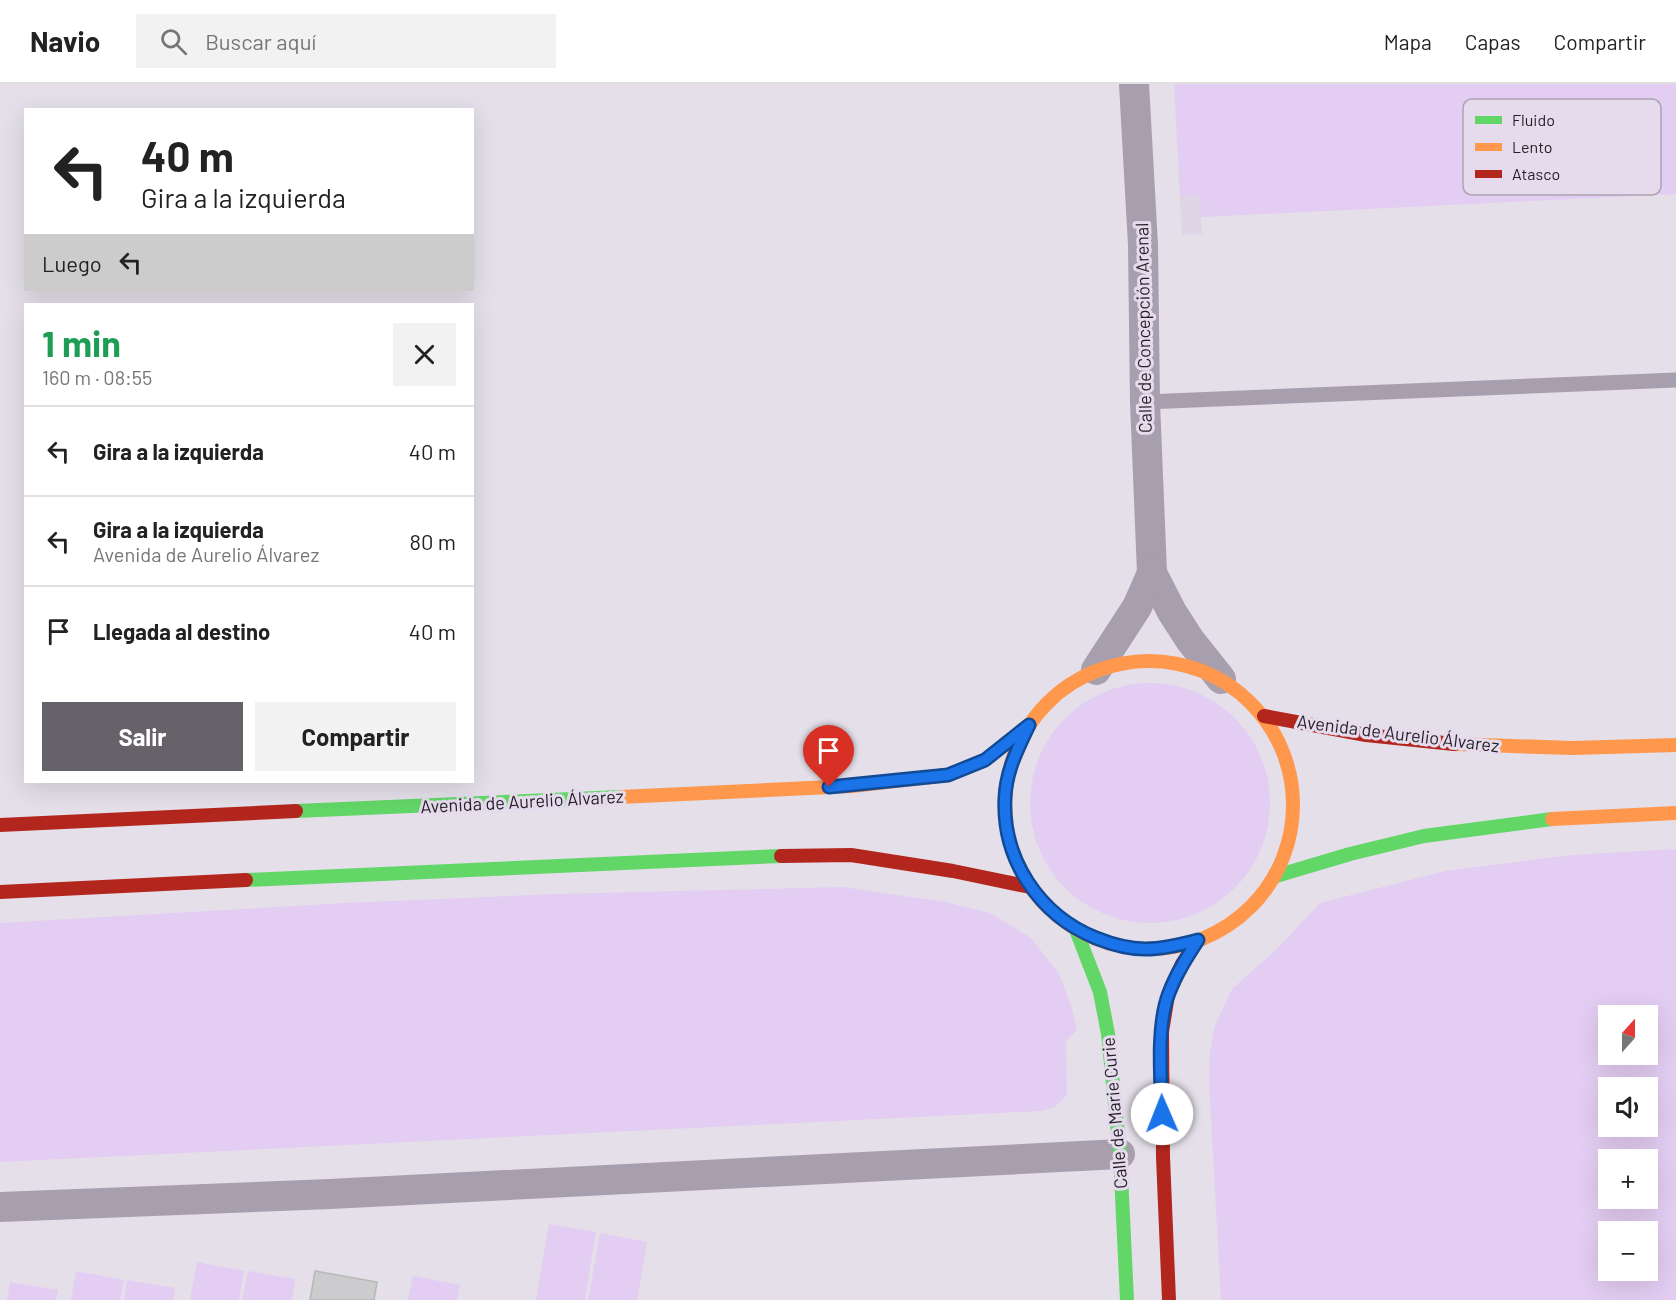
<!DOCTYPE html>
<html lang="es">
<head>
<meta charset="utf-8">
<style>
	body { margin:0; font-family:Barlow,sans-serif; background:#f2f2f2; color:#222; height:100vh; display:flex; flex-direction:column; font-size:22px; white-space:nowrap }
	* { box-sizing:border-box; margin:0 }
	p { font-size:20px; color:#767676 }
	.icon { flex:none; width:33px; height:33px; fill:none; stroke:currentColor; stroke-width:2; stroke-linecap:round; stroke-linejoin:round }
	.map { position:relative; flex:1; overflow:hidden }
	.panel { position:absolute; left:24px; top:219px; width:450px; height:480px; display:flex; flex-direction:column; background:#fff; border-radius:0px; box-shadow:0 6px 24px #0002 }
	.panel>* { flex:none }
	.hud { position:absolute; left:24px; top:24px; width:450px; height:183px; border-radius:0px; box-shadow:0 6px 24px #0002; background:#fff; color:#222; overflow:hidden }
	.needle { width:39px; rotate:21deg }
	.buttons { position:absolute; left:1598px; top:921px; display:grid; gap:12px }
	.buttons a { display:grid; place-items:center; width:60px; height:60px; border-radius:0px; background:#fff; box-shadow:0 6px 24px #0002; font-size:30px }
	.pin { position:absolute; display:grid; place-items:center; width:51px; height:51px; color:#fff; margin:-62px -26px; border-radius:50% 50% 50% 0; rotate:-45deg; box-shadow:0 0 6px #0007 }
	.pin .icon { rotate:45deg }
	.me { position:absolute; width:66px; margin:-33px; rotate:359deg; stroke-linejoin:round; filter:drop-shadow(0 0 4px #0008) }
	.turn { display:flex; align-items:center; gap:21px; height:126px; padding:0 18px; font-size:27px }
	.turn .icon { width:78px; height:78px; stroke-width:2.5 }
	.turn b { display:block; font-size:42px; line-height:51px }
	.then { display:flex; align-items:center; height:57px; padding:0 18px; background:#0003; gap:12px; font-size:22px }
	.round { display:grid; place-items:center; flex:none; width:63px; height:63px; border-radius:0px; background:#f2f2f2 }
	.head { display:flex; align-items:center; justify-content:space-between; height:102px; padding:0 18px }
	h1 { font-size:36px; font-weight:700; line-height:45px; color:#1e9e55 }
	.primary-button { display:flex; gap:12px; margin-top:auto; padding:12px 18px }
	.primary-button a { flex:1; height:69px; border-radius:0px; background:#67626a; color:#fff; font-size:24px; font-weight:700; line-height:69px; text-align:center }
	.primary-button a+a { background:#f2f2f2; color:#222 }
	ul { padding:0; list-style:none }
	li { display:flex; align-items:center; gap:18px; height:90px; padding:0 18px; border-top:2px solid #e0e0e0 }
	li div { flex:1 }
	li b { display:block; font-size:22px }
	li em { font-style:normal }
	header { display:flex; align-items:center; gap:36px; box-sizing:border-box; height:84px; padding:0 30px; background:#fff; border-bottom:2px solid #e0e0e0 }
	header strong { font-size:28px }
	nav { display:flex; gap:33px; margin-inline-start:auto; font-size:21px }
	.search { width:420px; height:54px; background:#f2f2f2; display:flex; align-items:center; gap:15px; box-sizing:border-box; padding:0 21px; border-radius:0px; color:#767676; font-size:22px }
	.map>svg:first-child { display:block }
</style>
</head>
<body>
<header>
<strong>Navio</strong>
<div class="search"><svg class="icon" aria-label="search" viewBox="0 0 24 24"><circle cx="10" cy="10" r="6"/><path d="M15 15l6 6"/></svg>Buscar aquí</div>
<nav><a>Mapa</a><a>Capas</a><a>Compartir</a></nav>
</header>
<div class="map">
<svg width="1676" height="1216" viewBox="0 0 1676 1216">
	<rect width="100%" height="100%" fill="#e4dfe9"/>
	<!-- built -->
	<polygon fill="#dfd5e7" points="1200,112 1202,150 1182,151 1180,113"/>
	<!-- green -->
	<g fill="#e3cdf3" fill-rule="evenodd">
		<polygon points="1174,0 1676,0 1676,110 1201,133 1200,112 1180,113"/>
		<circle cx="1150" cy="719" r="120"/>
		<path d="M 1676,765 L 1676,1216 L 1221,1216 L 1209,999 L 1210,967 L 1215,942 L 1232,905 L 1278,864 L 1320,819 L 1446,787 L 1572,771 ZM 1608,932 L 1647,932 L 1647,970 L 1608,970 ZM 1608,1004 L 1647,1004 L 1647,1042 L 1608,1042 ZM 1608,1076 L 1647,1076 L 1647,1114 L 1608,1114 ZM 1608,1148 L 1647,1148 L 1647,1186 L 1608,1186 Z"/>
		<polygon points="842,803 945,818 990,829 1031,854 1059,890 1072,924 1077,946 1066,957 1067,1011 1055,1023 1040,1027 0,1078 0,839 345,819 555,810"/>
		<polygon points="549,1140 596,1148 585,1216 536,1216"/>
		<polygon points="600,1149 647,1158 637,1216 588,1216"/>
		<polygon points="197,1178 244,1187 239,1216 190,1216"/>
		<polygon points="76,1187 124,1196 120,1216 71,1216"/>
		<polygon points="248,1187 295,1195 292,1216 242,1216"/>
		<polygon points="413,1192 460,1201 457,1216 408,1216"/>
		<polygon points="127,1196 175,1204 173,1216 124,1216"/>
		<polygon points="10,1198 58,1206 56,1216 7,1216"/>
	</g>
	<!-- building -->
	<polygon fill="#ccccce" stroke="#b7b7b8" stroke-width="1.5" points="315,1187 377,1198 374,1216 310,1216"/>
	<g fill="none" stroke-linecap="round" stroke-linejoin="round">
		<!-- lane -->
		<polyline stroke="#a79eae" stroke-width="15" points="1145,318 1676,296"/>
		<!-- street -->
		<g stroke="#a79eae" stroke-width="30">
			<polyline points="1134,0 1143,161 1145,318 1152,489 1172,528 1190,556 1221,595"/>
			<polyline points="1096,586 1137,523 1152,489"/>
			<polyline points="0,1123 330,1110 1120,1070"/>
		</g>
		<!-- fast -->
		<g stroke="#63d668" stroke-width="14">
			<polyline points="296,727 620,713"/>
			<polyline points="1276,792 1350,770 1424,752 1552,735"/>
			<polyline points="246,796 781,772"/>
			<polyline points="1076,846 1100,908 1108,950 1120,1070 1127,1216"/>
		</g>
		<!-- slow -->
		<g stroke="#ff974d" stroke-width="14">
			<circle cx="1149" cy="721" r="144"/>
			<polyline points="1454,660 1572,664 1676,661"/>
			<polyline points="620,713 852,702 948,691 985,676 1029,641"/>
			<polyline points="1552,735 1676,729"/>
		</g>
		<!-- jam -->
		<g stroke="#b3261e" stroke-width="14">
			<polyline points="1264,632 1366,651 1454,660"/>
			<polyline points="0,741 296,727"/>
			<polyline points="781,772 851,771 953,787 1030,803"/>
			<polyline points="0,808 246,796"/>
			<polyline points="1169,1216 1163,1073 1162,948 1168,911 1182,880 1198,856"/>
		</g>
	</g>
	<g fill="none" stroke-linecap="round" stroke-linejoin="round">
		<!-- route casing -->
		<g stroke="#114b97" stroke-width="15">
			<path id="route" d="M 829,703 L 948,691 L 985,676 L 1029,641 C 1018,664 1006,687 1005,714 C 1002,775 1039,831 1096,854 C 1111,860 1128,865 1145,865 C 1164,865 1180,861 1198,856 C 1187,873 1176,890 1169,909 C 1156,941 1161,996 1162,1030"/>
		</g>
		<!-- route -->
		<use href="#route" stroke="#1a73e8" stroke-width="10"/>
	</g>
	<g text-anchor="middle" stroke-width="6" stroke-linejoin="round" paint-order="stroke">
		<!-- street labels -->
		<g font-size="18" fill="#231f26" stroke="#e5dbed">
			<text transform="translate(1144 244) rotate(-91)" y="6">Calle de Concepción Arenal</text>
			<text transform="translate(1398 650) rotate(7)" y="6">Avenida de Aurelio Álvarez</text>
			<text transform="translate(522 718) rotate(-3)" y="6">Avenida de Aurelio Álvarez</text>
			<text transform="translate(1115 1029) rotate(-95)" y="6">Calle de Marie Curie</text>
		</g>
	</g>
	<!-- legend -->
	<rect x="1463" y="15" width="198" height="96" rx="9" fill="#e5dbed" stroke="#aba3b1" stroke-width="1.5"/>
	<rect x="1475" y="32" width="27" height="8" fill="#63d668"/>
	<rect x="1475" y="59" width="27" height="8" fill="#ff974d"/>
	<rect x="1475" y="86" width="27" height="8" fill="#b3261e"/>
	<g font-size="16" fill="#231f26">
		<text x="1512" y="42">Fluido</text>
		<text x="1512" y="69">Lento</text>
		<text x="1512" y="96">Atasco</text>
	</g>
</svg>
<div class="buttons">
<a><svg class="needle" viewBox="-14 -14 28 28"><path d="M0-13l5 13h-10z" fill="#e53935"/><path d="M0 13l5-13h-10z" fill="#767676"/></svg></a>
<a><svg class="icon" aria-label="sound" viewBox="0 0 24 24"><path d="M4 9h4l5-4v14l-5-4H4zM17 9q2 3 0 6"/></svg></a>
<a>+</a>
<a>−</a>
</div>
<div class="pin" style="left:829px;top:703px;background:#d93025"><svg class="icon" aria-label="arrive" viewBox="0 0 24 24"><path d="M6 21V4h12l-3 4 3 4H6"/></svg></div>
<svg class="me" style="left:1162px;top:1030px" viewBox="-20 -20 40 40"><circle r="19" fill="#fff"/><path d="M0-13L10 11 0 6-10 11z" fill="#1a73e8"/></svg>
<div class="hud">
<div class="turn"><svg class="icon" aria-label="left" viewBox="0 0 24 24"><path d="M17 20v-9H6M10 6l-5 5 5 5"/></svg><div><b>40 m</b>Gira a la izquierda</div></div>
<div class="then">Luego<svg class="icon" aria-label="left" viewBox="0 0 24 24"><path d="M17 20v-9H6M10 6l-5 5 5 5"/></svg></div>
</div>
<section class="panel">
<div class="head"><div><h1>1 min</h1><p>160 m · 08:55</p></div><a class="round"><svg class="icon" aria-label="close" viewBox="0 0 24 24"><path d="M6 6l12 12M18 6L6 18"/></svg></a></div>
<ul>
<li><svg class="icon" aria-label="left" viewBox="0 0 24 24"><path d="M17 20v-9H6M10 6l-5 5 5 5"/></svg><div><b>Gira a la izquierda</b></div><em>40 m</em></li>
<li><svg class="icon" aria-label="left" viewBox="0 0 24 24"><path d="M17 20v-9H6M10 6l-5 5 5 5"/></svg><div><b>Gira a la izquierda</b><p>Avenida de Aurelio Álvarez</p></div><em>80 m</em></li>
<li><svg class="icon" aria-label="arrive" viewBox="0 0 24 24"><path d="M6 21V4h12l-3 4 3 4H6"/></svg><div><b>Llegada al destino</b></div><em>40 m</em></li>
</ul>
<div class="primary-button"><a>Salir</a><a>Compartir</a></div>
</section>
</div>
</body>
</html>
